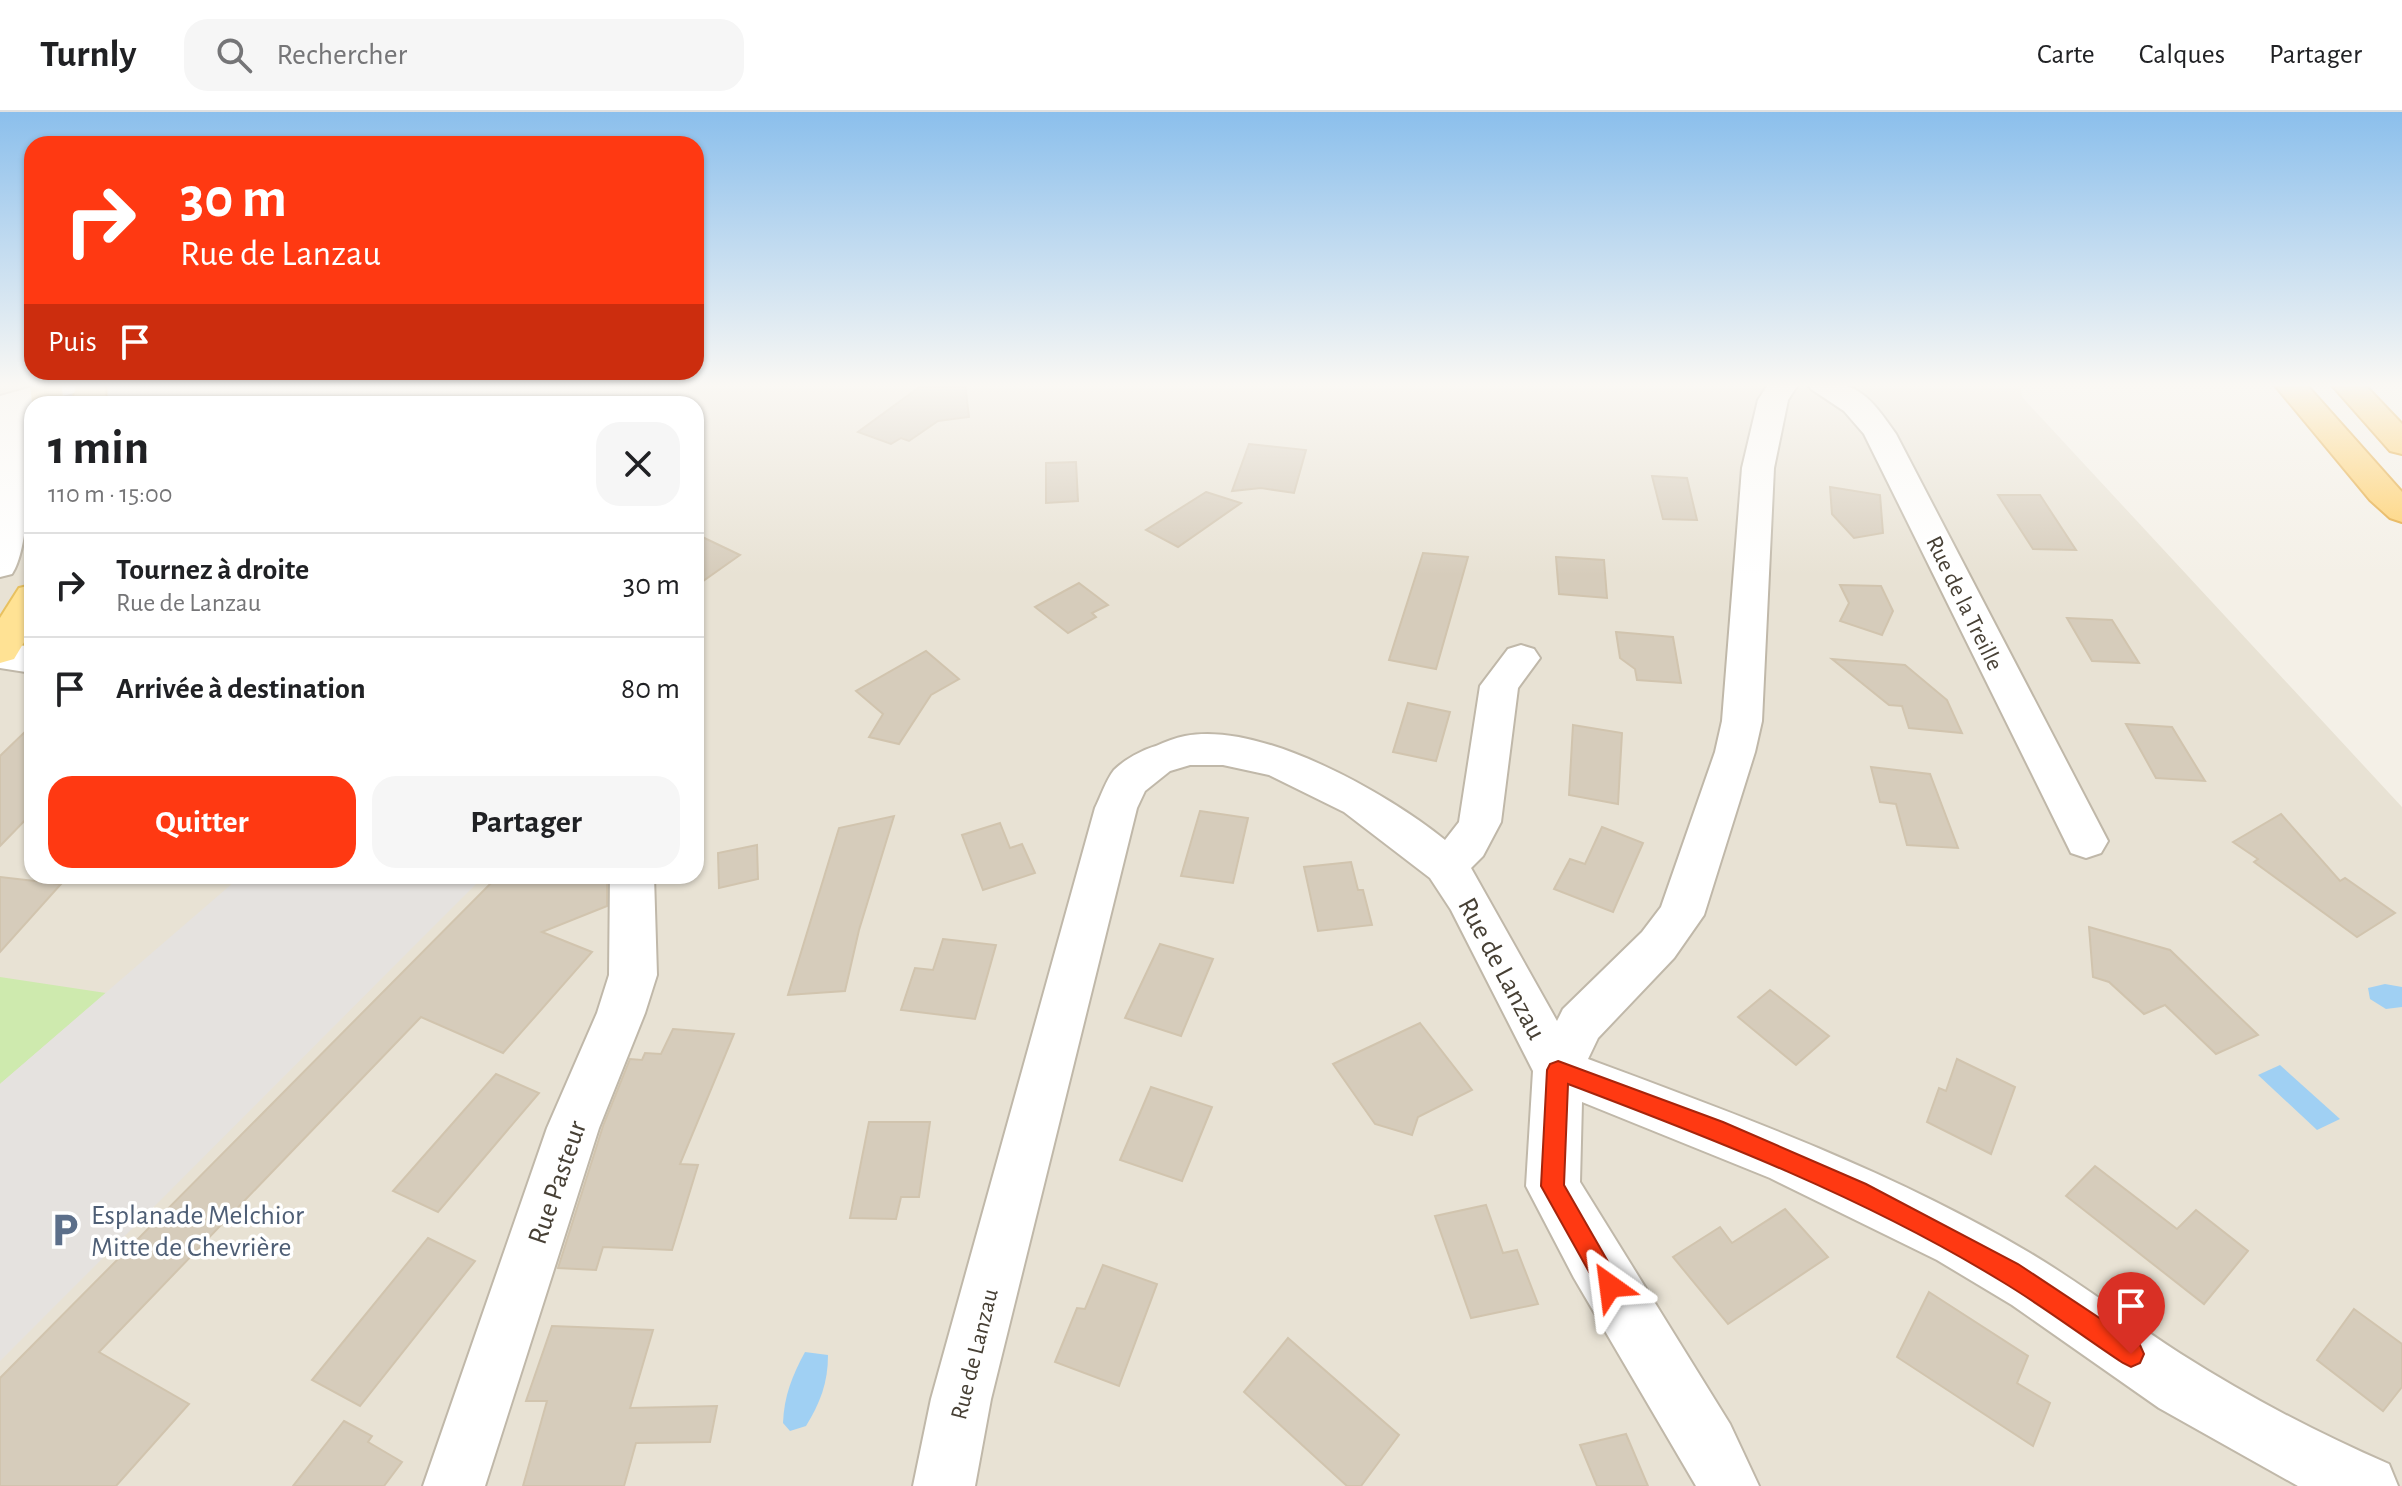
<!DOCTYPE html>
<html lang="fr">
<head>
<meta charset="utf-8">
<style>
	body { margin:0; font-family:"Alegreya Sans",sans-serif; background:#f6f6f6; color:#202124; height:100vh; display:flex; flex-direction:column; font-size:30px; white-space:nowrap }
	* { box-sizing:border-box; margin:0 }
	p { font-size:26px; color:#757577 }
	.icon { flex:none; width:44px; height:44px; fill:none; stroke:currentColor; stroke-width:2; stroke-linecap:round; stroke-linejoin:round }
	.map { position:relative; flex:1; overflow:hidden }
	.drawer { position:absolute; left:24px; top:284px; width:680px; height:488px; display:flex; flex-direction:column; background:#fff; border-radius:24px; box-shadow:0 2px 6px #0004 }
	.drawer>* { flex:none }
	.banner { position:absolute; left:24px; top:24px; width:680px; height:244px; border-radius:24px; box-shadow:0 2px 6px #0004; background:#ff3912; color:#fff; overflow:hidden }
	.pin { position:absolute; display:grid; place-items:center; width:68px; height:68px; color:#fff; margin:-82px -34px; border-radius:50% 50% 50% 0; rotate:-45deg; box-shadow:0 0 8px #0007 }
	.pin .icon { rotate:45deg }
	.me { position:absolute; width:88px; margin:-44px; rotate:329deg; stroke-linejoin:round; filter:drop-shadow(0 0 6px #0008) }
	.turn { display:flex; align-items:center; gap:28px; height:168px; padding:0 24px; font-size:36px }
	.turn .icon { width:104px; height:104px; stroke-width:2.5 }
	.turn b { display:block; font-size:56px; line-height:68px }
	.then { display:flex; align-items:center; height:76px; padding:0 24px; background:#0003; gap:16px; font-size:30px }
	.round { display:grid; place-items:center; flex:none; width:84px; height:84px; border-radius:24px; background:#f6f6f6 }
	.summary { display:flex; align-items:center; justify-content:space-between; height:136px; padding:0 24px }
	h1 { font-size:48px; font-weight:600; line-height:60px }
	.action { display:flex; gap:16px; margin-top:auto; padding:16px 24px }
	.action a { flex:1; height:92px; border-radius:24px; background:#ff3912; color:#fff; font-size:32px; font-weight:600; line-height:92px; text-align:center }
	.action a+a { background:#f6f6f6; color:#202124 }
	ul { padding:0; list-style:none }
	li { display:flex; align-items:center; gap:24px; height:104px; padding:0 24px; border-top:2px solid #e0e0e0 }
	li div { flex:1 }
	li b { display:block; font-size:30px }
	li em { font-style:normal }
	header { display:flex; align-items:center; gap:48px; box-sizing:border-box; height:112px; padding:0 40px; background:#fff; border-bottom:2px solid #e0e0e0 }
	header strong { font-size:38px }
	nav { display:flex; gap:44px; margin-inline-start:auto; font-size:28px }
	.search { width:560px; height:72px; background:#f6f6f6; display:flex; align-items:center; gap:20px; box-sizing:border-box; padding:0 28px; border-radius:24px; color:#757577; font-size:30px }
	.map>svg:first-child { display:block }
</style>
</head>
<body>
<header>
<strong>Turnly</strong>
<div class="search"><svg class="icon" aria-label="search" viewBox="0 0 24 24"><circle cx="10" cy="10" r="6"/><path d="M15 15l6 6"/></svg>Rechercher</div>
<nav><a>Carte</a><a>Calques</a><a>Partager</a></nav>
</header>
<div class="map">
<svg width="2402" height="1374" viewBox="0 0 2402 1374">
	<rect width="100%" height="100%" fill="#f4f0e7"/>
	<!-- residential -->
	<path fill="#e8e2d4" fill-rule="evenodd" d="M 0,271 L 2020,271 L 2022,285 L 2402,695 L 2402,1374 L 0,1374 ZM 32,292 L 696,292 L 696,764 L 32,764 Z"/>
	<!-- green -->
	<polygon fill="#ceeaae" points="0,865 106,881 0,972"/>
	<!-- parking -->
	<polygon fill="#e5e2df" points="241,764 484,764 0,1249 0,972"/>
	<!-- water -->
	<g fill="#a0d0f3">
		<polygon points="2385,872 2402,875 2402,895 2386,897 2370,887 2368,876"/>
		<polygon points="2280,953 2340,1007 2317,1018 2258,963"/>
		<path d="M 805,1240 L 828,1243 C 828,1271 820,1291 806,1314 L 790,1319 L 783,1311 C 784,1284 792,1264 805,1240 Z"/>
	</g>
	<!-- building -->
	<g fill="#d6ccbb" stroke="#d1c4ae" stroke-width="2">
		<polygon points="925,271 965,271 969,305 938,309 909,329 901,326 891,332 858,320"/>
		<polygon points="1249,332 1306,338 1294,381 1261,376 1232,379"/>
		<polygon points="1076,350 1078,389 1046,391 1046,351"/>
		<polygon points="1652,364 1687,366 1697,408 1663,407"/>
		<polygon points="1830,375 1880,383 1883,421 1854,426 1832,402"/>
		<polygon points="1206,380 1241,391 1178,435 1146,418"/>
		<polygon points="1998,383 2040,383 2076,438 2033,437"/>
		<polygon points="696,422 740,443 696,474"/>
		<polygon points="1423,441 1468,445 1436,557 1389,548"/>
		<polygon points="1556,445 1604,448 1607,486 1559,482"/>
		<polygon points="1079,471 1108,493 1092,501 1096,505 1068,521 1035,495"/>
		<polygon points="1840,473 1881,474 1893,499 1882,523 1840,509 1849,491"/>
		<polygon points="2067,506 2112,508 2139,551 2092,549"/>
		<polygon points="1616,520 1673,525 1681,571 1637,568 1635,557 1620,546"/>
		<polygon points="926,539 959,567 931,583 899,632 869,625 883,602 856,579"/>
		<polygon points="1832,547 1905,553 1947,588 1962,621 1909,616 1902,594 1889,593"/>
		<polygon points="1408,591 1450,600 1436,649 1393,640"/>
		<polygon points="2126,612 2172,615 2205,669 2156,666"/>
		<polygon points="32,613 32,701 0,734 0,644"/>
		<polygon points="1573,613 1622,621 1618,692 1569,683"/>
		<polygon points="1871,655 1930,662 1958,736 1907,733 1896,692 1880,690"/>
		<polygon points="1200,699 1248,706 1233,771 1181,764"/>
		<polygon points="2281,702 2340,769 2345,766 2395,801 2357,825 2254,750 2258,747 2233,730"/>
		<polygon points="894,704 859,818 845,879 788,883 839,716"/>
		<polygon points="1000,711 1010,736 1022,732 1035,761 983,778 962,723"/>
		<polygon points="1602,715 1643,731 1613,800 1554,777 1570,747 1585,752"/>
		<polygon points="757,733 758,767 719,776 718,741"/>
		<polygon points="1351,750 1358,778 1363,778 1372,813 1318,819 1304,755"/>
		<polygon points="498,764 607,764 607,794 542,820 592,840 503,941 421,905 99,1240 189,1292 116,1374 0,1374 0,1266"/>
		<polygon points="0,765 61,772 0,840"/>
		<polygon points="2089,815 2170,838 2258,923 2216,942 2165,893 2144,902 2109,870 2093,865"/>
		<polygon points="943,827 996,833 975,907 901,898 915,856 933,858"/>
		<polygon points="1160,832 1213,847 1181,924 1125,906"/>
		<polygon points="1770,878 1829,924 1796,953 1738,905"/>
		<polygon points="1420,911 1472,978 1418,1005 1412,1023 1375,1012 1333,952"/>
		<polygon points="673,917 734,922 680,1052 698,1053 672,1138 603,1135 596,1158 558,1156 603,1014 630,947 642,948 645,941 661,942"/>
		<polygon points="1957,947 2015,975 1991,1042 1927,1010 1939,976 1946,979"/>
		<polygon points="496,962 539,981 438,1100 393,1079"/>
		<polygon points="1151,975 1212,995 1182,1069 1120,1048"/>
		<polygon points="869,1010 930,1010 919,1085 901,1085 896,1107 850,1106"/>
		<polygon points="2095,1054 2177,1117 2196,1098 2248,1139 2204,1192 2066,1084"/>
		<polygon points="1486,1093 1503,1141 1517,1138 1538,1192 1471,1206 1435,1104"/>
		<polygon points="1785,1097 1828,1145 1728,1212 1673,1145 1720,1115 1732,1131"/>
		<polygon points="428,1126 475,1149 360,1294 312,1268"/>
		<polygon points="1103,1153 1157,1172 1119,1274 1055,1250 1077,1196 1085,1197"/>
		<polygon points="1929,1180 2028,1244 2017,1271 2050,1291 2033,1334 1897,1245"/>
		<polygon points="2354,1197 2402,1232 2402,1275 2383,1299 2317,1248"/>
		<polygon points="552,1214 653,1218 630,1296 717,1294 710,1330 636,1331 624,1374 523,1374 547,1289 526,1289"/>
		<polygon points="1288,1226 1399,1323 1361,1374 1347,1374 1244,1280"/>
		<polygon points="344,1309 372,1324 368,1330 402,1350 384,1374 293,1374"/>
		<polygon points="1626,1322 1648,1374 1597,1374 1580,1333"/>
	</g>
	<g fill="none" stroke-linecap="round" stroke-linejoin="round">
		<!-- street casing -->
		<g stroke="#c0b8a9" stroke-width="4">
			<g id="street">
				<path d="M 46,271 L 93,271 L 89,277 L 32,292 C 32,328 31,434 12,462 L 0,465 L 0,284 Z"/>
				<path d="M 1769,271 L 1799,271 L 1788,288 L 1774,356 L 1762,609 L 1755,640 L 1704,803 L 1674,846 L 1598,926 L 1588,947 C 1739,1003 1892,1059 2030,1141 C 2082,1172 2130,1209 2181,1242 C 2247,1284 2317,1321 2389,1352 L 2398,1374 L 2298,1374 L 2159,1296 L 2012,1193 L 1937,1148 L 1770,1066 L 1582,990 L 1580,1070 L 1730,1312 L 1759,1374 L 1696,1374 L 1574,1166 L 1526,1074 L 1533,959 L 1451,798 L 1430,766 L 1344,700 L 1269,663 L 1223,653 L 1190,653 L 1170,659 L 1145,679 L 1137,696 L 991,1287 L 975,1374 L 913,1374 L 931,1287 L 1095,696 C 1101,684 1106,668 1114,658 C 1125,647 1142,638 1156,634 C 1165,630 1175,626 1185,624 C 1261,609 1387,681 1445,728 L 1459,710 L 1480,574 L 1508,537 L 1521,533 L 1534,537 L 1540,546 L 1518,576 L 1501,710 L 1483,744 L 1471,756 L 1557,909 L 1563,897 L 1642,820 L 1661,795 L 1715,640 L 1722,609 L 1742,356 L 1758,288 Z"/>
				<path d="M 1807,271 C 1857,268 1868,282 1896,322 L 2108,729 L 2101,741 L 2086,746 L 2071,741 L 1864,322 L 1844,299 L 1811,277 Z"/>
				<polygon points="0,530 32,535 32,561 0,556"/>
				<polygon points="610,764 654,764 657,863 645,901 599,1016 485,1374 423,1374 547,1016 597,901 609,863"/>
			</g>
		</g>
		<!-- primary casing -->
		<g stroke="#e8c160" stroke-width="4">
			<g id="primary">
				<polygon points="30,271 61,271 64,292 32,292"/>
				<polygon points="75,271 105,271 106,292 74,292"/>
				<polygon points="32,473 32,517 14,547 0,551 0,506 19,476"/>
			</g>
		</g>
		<!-- highway casing -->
		<g stroke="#e3a431" stroke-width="4">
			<g id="highway">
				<polygon points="2273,271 2305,271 2402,380 2402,410 2390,406 2370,388"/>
				<polygon points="2330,271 2363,271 2402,312 2402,342 2390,339"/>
			</g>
		</g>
		<!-- street -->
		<use href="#street" fill="#fff" fill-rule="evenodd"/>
		<!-- primary -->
		<use href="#primary" fill="#ffe294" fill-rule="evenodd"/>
		<!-- highway -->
		<use href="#highway" fill="#ffce66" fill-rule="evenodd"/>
	</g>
	<!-- sky -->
	<linearGradient id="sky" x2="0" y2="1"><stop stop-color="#8bbfec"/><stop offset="0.59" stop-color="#faf8f4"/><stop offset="1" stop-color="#faf8f4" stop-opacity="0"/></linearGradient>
	<rect width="2402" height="463" fill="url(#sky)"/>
	<!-- route -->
	<path fill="#ff3912" stroke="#a6250c" stroke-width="2" d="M 1558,949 L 1723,1010 L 1866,1072 L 2018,1152 L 2140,1233 L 2144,1242 L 2140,1251 L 2131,1255 L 2123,1251 C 2082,1224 2043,1194 2001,1169 C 1866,1086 1716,1028 1568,972 L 1564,1073 L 1622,1174 L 1619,1183 L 1610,1186 L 1602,1183 L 1541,1074 L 1547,958 L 1550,952 Z"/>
	<!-- icons -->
	<defs>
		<g id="parking-bare" transform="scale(2.76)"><path d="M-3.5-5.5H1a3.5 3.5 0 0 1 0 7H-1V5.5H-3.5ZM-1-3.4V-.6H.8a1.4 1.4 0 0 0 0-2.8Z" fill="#5c6f8a" stroke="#fff" stroke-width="2.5" paint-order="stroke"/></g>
	</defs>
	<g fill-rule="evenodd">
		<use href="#parking-bare" x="65" y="1118"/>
	</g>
	<g text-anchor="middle" stroke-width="7" stroke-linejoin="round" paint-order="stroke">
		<!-- street labels -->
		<g font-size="24" fill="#474035" stroke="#fff">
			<text transform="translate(1965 491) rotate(64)" y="8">Rue de la Treille</text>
			<text transform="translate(974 1242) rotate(-76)" y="8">Rue de Lanzau</text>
		</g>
		<!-- near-street labels -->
		<g font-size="28" fill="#474035" stroke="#fff">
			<text transform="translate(1503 856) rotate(62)" y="10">Rue de Lanzau</text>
			<text transform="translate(556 1070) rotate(-71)" y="10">Rue Pasteur</text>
		</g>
		<!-- near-service labels -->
		<g font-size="28" fill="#4e5e75" stroke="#fff" text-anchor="start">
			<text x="91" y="1112">Esplanade Melchior<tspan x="91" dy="32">Mitte de Chevrière</tspan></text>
		</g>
	</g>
</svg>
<div class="pin" style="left:2131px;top:1242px;background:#d93025"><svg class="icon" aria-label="arrive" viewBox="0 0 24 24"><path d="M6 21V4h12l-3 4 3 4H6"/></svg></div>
<svg class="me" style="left:1610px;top:1174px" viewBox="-20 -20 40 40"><path d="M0-17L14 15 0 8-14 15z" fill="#ff3912" stroke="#fff" stroke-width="4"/></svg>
<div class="banner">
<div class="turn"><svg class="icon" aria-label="right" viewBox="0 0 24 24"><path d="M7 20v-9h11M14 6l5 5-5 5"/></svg><div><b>30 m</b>Rue de Lanzau</div></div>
<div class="then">Puis<svg class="icon" aria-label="arrive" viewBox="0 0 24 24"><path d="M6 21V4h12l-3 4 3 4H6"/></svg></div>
</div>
<section class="drawer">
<div class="summary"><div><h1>1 min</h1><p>110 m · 15:00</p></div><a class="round"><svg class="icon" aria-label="close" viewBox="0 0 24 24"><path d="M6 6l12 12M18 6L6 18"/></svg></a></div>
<ul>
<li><svg class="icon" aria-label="right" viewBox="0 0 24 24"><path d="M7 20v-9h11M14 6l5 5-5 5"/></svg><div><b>Tournez à droite</b><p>Rue de Lanzau</p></div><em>30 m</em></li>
<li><svg class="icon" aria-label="arrive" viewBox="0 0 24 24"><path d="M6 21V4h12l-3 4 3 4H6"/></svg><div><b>Arrivée à destination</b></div><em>80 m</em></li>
</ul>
<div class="action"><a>Quitter</a><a>Partager</a></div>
</section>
</div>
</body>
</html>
